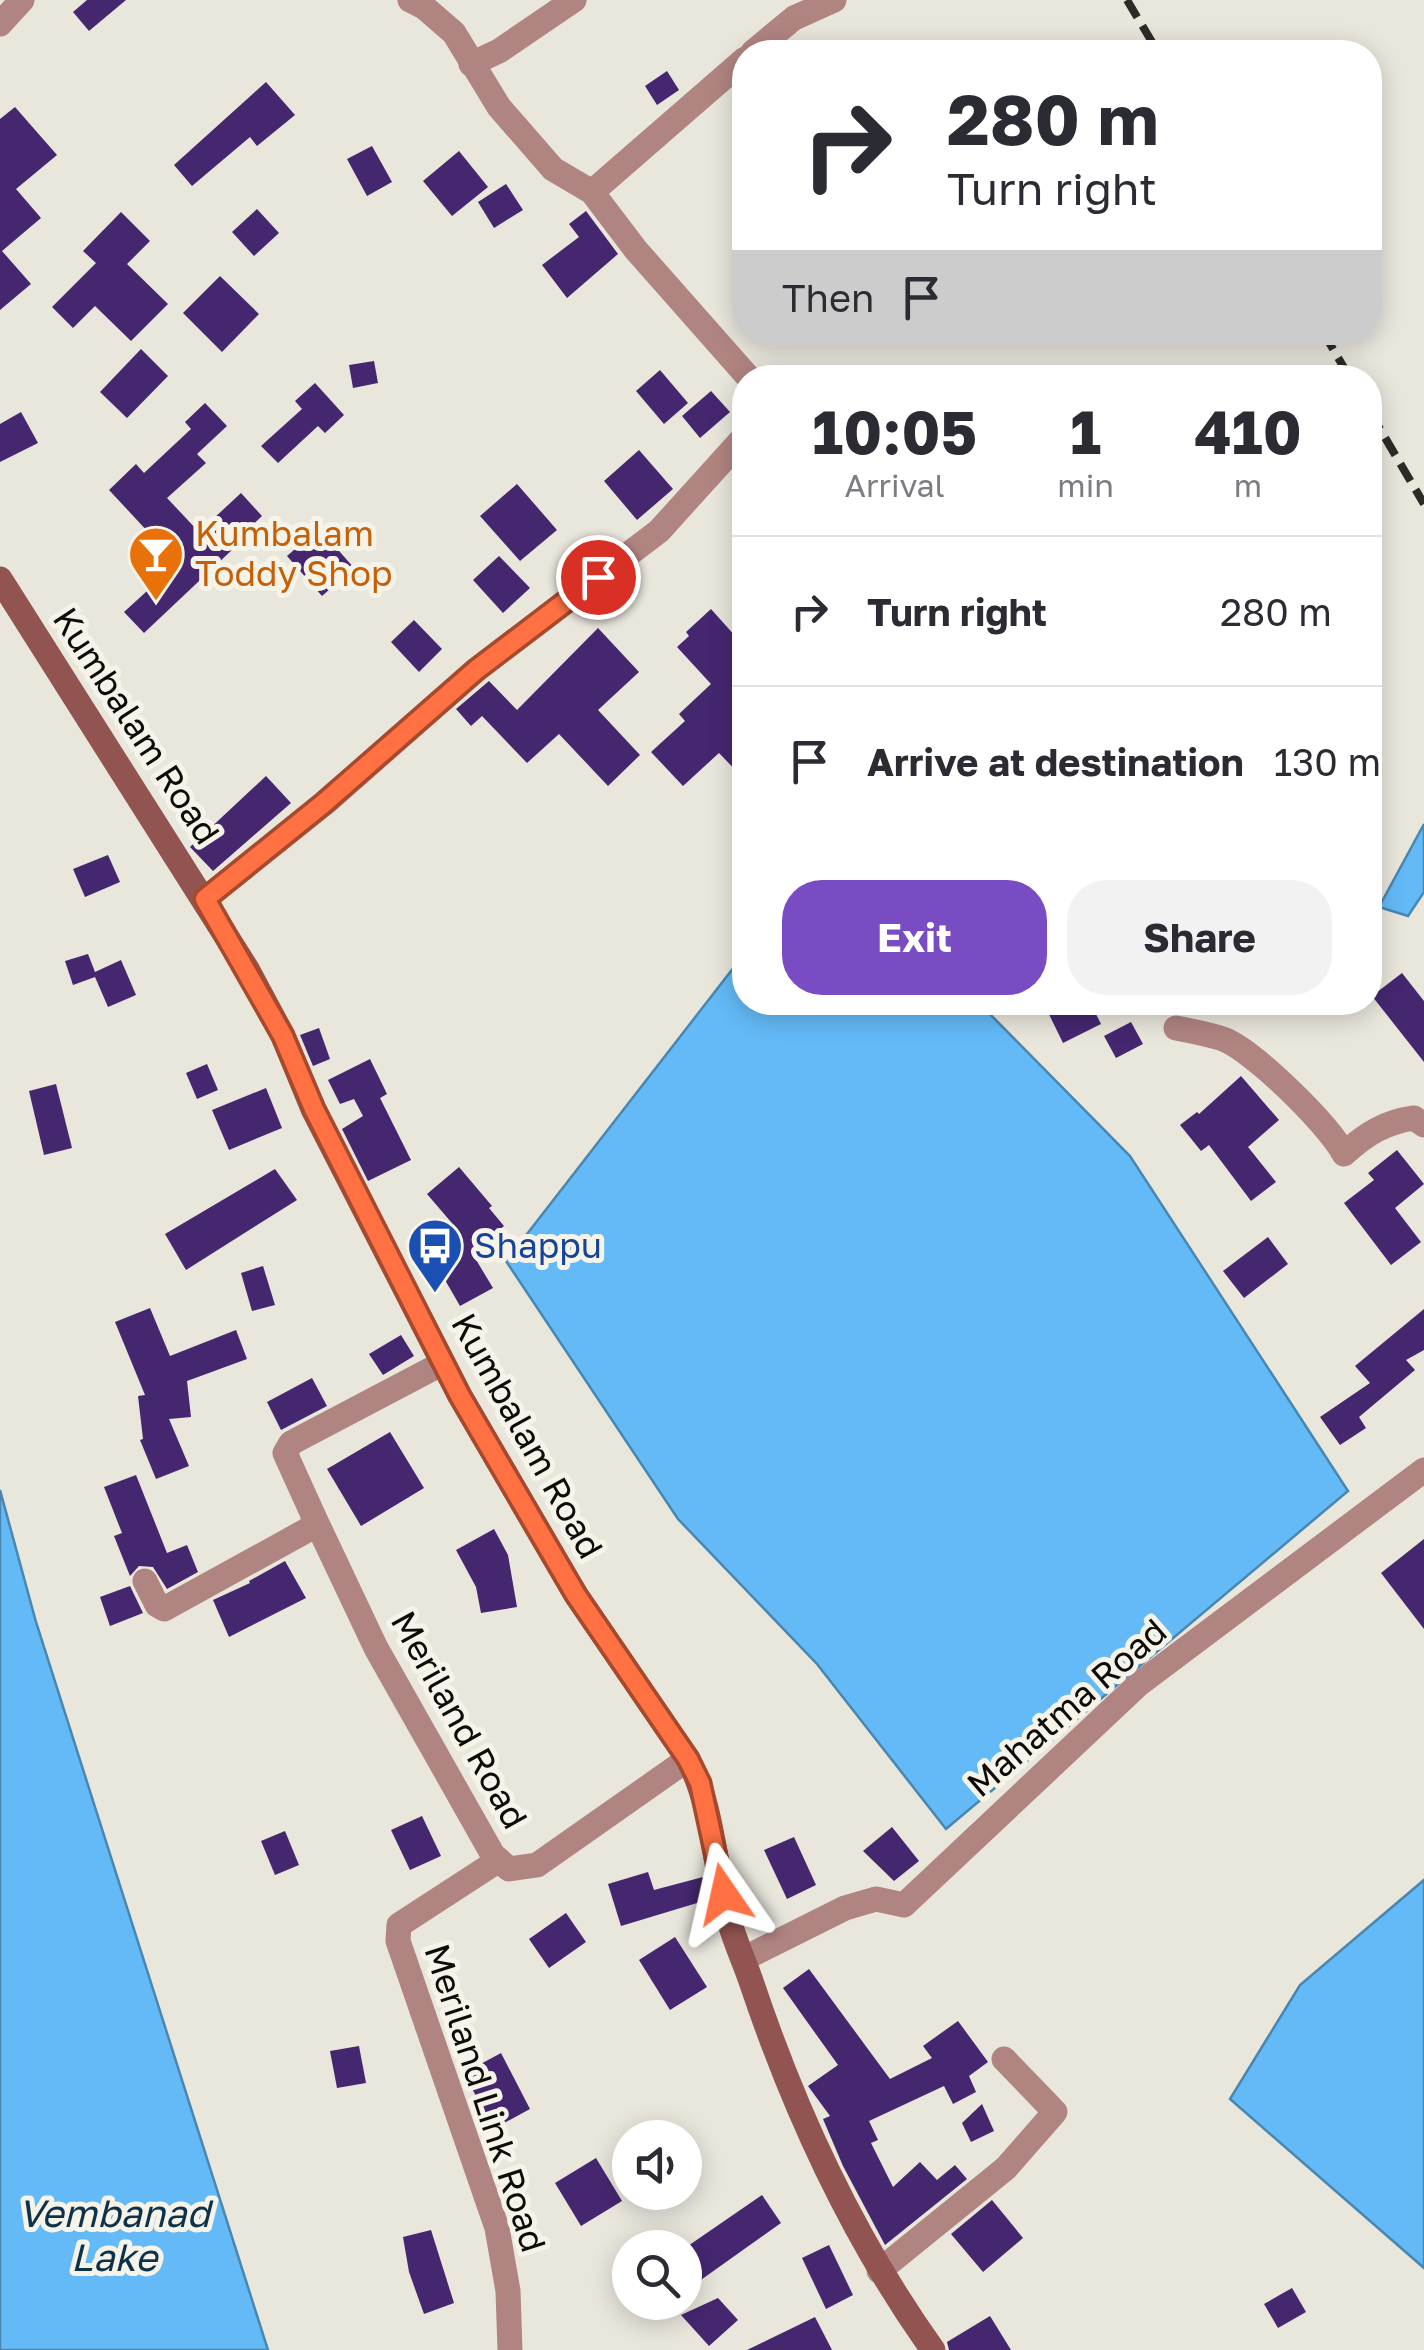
<!DOCTYPE html>
<html lang="en">
<head>
<meta charset="utf-8">
<style>
	body { margin:0; font-family:"Golos Text",sans-serif; background:#f2f2f3; color:#2b2b33; height:100vh; display:flex; flex-direction:column; font-size:38px; white-space:nowrap }
	* { box-sizing:border-box; margin:0 }
	p { font-size:32px; color:#7c7c81 }
	.icon { flex:none; width:55px; height:55px; fill:none; stroke:currentColor; stroke-width:2; stroke-linecap:round; stroke-linejoin:round }
	.map { position:relative; flex:1; overflow:hidden }
	.sheet { position:absolute; left:732px; top:365px; width:650px; height:650px; display:flex; flex-direction:column; background:#fff; border-radius:40px; box-shadow:0 5px 25px #0003 }
	.sheet>* { flex:none }
	.top-card { position:absolute; left:732px; top:40px; width:650px; height:305px; border-radius:40px; box-shadow:0 5px 25px #0003; background:#fff; color:#2b2b33; overflow:hidden }
	.controls { position:absolute; left:612px; top:2120px; display:grid; gap:20px }
	.controls a { display:grid; place-items:center; width:90px; height:90px; border-radius:50%; background:#fff; box-shadow:0 5px 25px #0003; font-size:50px }
	.pin { position:absolute; display:grid; place-items:center; width:85px; height:85px; color:#fff; margin:-42px; border:5px solid #fff; border-radius:50%; box-shadow:0 2px 10px #0007 }
	.me { position:absolute; width:110px; margin:-55px; rotate:349deg; stroke-linejoin:round; filter:drop-shadow(0 0 8px #0008) }
	.turn { display:flex; align-items:center; gap:35px; height:210px; padding:0 50px; font-size:45px }
	.turn .icon { width:130px; height:130px; stroke-width:2.5 }
	.turn b { display:block; font-size:70px; line-height:85px }
	.then { display:flex; align-items:center; height:95px; padding:0 50px; background:#0003; gap:20px; font-size:38px }
	.eta { display:flex; justify-content:space-evenly; align-items:center; height:170px; text-align:center }
	.eta b { font-size:60px; font-weight:700; line-height:70px }
	.button { display:flex; gap:20px; margin-top:auto; padding:20px 50px }
	.button a { flex:1; height:115px; border-radius:40px; background:#7a4cc4; color:#fff; font-size:40px; font-weight:700; line-height:115px; text-align:center }
	.button a+a { background:#f2f2f3; color:#2b2b33 }
	ul { padding:0; list-style:none }
	li { display:flex; align-items:center; gap:30px; height:150px; padding:0 50px; border-top:2px solid #e1e1e2 }
	li div { flex:1 }
	li b { display:block; font-size:38px }
	li em { font-style:normal }
	.map>svg:first-child { display:block }
</style>
</head>
<body>
<div class="map">
<svg width="1424" height="2350" viewBox="0 0 1424 2350">
	<rect width="100%" height="100%" fill="#e9e6dc"/>
	<!-- water -->
	<g fill="#63baf7" stroke="#4986b0" stroke-width="2.5">
		<polygon points="1424,824 1424,892 1408,916 1379,907"/>
		<polygon points="745,953 745,1002 979,1003 1130,1156 1348,1491 946,1829 817,1664 678,1519 506,1261"/>
		<polygon points="0,1490 36,1622 268,2350 0,2350"/>
		<polygon points="1424,1880 1424,2268 1230,2099 1300,1985"/>
	</g>
	<!-- building -->
	<g fill="#452770">
		<polygon points="87,0 126,0 89,31 73,12"/>
		<polygon points="667,71 679,90 657,105 645,86"/>
		<polygon points="266,82 295,115 257,146 250,137 192,186 174,165"/>
		<polygon points="15,107 57,155 16,189 41,218 2,251 31,284 0,310 0,119"/>
		<polygon points="372,146 392,182 367,196 347,159"/>
		<polygon points="459,151 488,187 452,216 423,181"/>
		<polygon points="506,184 523,210 494,228 478,202"/>
		<polygon points="257,209 279,233 254,256 232,232"/>
		<polygon points="586,211 618,254 567,298 542,265 579,237 569,224"/>
		<polygon points="121,212 150,241 127,264 168,304 131,341 95,306 73,328 52,307 96,263 83,251"/>
		<polygon points="220,276 259,314 222,352 183,313"/>
		<polygon points="141,349 168,376 127,418 100,392"/>
		<polygon points="374,361 378,383 353,388 349,365"/>
		<polygon points="660,370 688,403 664,424 636,391"/>
		<polygon points="315,383 344,415 325,433 318,426 278,463 261,446 302,409 295,401"/>
		<polygon points="711,391 730,412 700,438 682,416"/>
		<polygon points="205,403 227,426 197,454 206,463 167,498 199,532 241,493 262,516 230,546 233,549 144,633 124,612 181,560 153,530 150,534 109,490 136,464 144,473 191,429 185,422"/>
		<polygon points="21,412 38,443 0,462 0,424"/>
		<polygon points="639,450 673,489 637,520 604,481"/>
		<polygon points="517,484 557,530 520,561 480,516"/>
		<polygon points="319,528 354,568 322,596 287,556"/>
		<polygon points="499,556 530,588 503,613 473,580"/>
		<polygon points="711,609 745,647 745,780 719,753 683,786 651,752 685,721 679,714 711,684 677,647 689,636 686,632"/>
		<polygon points="414,620 442,649 419,672 391,642"/>
		<polygon points="598,628 639,672 598,710 640,755 608,786 559,734 527,763 482,716 471,726 456,709 489,681 517,710"/>
		<polygon points="266,776 291,803 213,871 190,847"/>
		<polygon points="108,855 120,882 85,897 73,869"/>
		<polygon points="88,954 95,972 121,960 136,995 108,1007 95,977 73,985 65,961"/>
		<polygon points="1402,973 1424,1001 1424,1062 1372,996"/>
		<polygon points="1043,1002 1090,1002 1101,1024 1063,1043"/>
		<polygon points="1131,1022 1143,1044 1116,1058 1104,1036"/>
		<polygon points="319,1028 330,1059 313,1066 300,1035"/>
		<polygon points="370,1059 387,1094 380,1098 411,1160 368,1181 342,1129 363,1116 354,1099 340,1104 328,1080"/>
		<polygon points="207,1064 218,1090 197,1099 186,1073"/>
		<polygon points="1241,1076 1279,1120 1248,1147 1276,1182 1251,1201 1209,1145 1201,1151 1180,1125 1197,1112 1199,1114"/>
		<polygon points="56,1084 72,1148 44,1155 29,1091"/>
		<polygon points="266,1088 282,1128 229,1150 212,1110"/>
		<polygon points="1397,1150 1424,1184 1395,1208 1421,1242 1391,1265 1344,1203 1374,1180 1368,1173"/>
		<polygon points="459,1167 492,1206 489,1208 504,1226 472,1253 493,1288 460,1306 441,1273 426,1282 411,1258 457,1229 427,1194"/>
		<polygon points="275,1169 297,1200 186,1270 165,1234"/>
		<polygon points="1268,1237 1288,1264 1244,1298 1223,1271"/>
		<polygon points="263,1266 275,1305 252,1311 241,1273"/>
		<polygon points="150,1308 170,1356 236,1330 247,1359 187,1381 191,1417 169,1419 189,1466 156,1479 140,1440 143,1439 138,1396 145,1395 115,1322"/>
		<polygon points="1424,1309 1424,1350 1406,1360 1415,1370 1359,1417 1366,1428 1340,1445 1320,1417 1370,1383 1355,1366"/>
		<polygon points="401,1335 414,1356 383,1375 369,1354"/>
		<polygon points="312,1378 327,1406 281,1430 267,1402"/>
		<polygon points="390,1432 424,1488 361,1526 327,1469"/>
		<polygon points="136,1475 167,1553 187,1545 198,1572 167,1589 153,1567 139,1566 130,1576 114,1536 122,1533 104,1487"/>
		<polygon points="494,1529 508,1555 517,1607 481,1613 476,1587 456,1550"/>
		<polygon points="1424,1539 1424,1629 1381,1573"/>
		<polygon points="285,1561 306,1598 229,1637 213,1600 250,1583 249,1581"/>
		<polygon points="130,1586 143,1613 110,1626 100,1597"/>
		<polygon points="422,1816 441,1856 410,1870 391,1830"/>
		<polygon points="892,1827 919,1861 894,1881 863,1851"/>
		<polygon points="285,1831 299,1865 275,1875 261,1841"/>
		<polygon points="794,1837 816,1885 787,1899 764,1850"/>
		<polygon points="648,1872 654,1890 703,1877 707,1900 621,1926 608,1884"/>
		<polygon points="566,1913 586,1942 549,1968 529,1939"/>
		<polygon points="675,1937 707,1987 670,2010 639,1960"/>
		<polygon points="809,1969 890,2079 932,2058 923,2046 958,2021 988,2062 969,2076 976,2092 953,2104 944,2086 869,2121 878,2140 871,2143 893,2187 920,2162 937,2180 955,2165 967,2179 885,2245 843,2166 823,2119 830,2116 808,2086 838,2065 783,1988"/>
		<polygon points="359,2046 366,2083 337,2088 330,2051"/>
		<polygon points="501,2053 530,2109 493,2129 464,2073"/>
		<polygon points="982,2104 994,2131 971,2142 962,2123"/>
		<polygon points="596,2158 622,2201 581,2226 555,2183"/>
		<polygon points="762,2195 781,2223 698,2282 685,2261 685,2248"/>
		<polygon points="992,2200 1023,2238 983,2272 951,2234"/>
		<polygon points="431,2230 454,2303 424,2314 409,2272 403,2237"/>
		<polygon points="829,2245 853,2295 826,2309 802,2258"/>
		<polygon points="1292,2288 1306,2312 1278,2328 1264,2304"/>
		<polygon points="718,2298 738,2320 709,2346 681,2315"/>
		<polygon points="990,2316 1011,2350 949,2350 947,2342"/>
		<polygon points="815,2317 832,2350 747,2350"/>
	</g>
	<g fill="none" stroke-linecap="round" stroke-linejoin="round">
		<!-- minor -->
		<g stroke="#b08481" stroke-width="25">
			<polyline points="410,0 424,7 454,33 499,107 553,169 592,192 636,250 749,378"/>
			<polyline points="0,24 22,0"/>
			<polyline points="753,52 794,18 834,0"/>
			<polyline points="471,64 499,51 574,0"/>
			<polyline points="592,192 745,59"/>
			<polyline points="205,899 325,803 476,670 659,531 745,436"/>
			<path d="M 1176,1028 C 1191,1031 1208,1034 1223,1039 C 1253,1050 1329,1125 1344,1154 C 1366,1134 1385,1122 1414,1118 L 1424,1125"/>
			<polyline points="314,1517 376,1648 493,1855 509,1869 537,1865 688,1759"/>
			<polyline points="145,1581 157,1605 164,1609 311,1528 314,1517 285,1453 291,1443 443,1363"/>
			<polyline points="499,1860 399,1925 398,1941 497,2228 508,2291 510,2350"/>
			<polyline points="743,1959 845,1908 876,1899 904,1905 1139,1684 1424,1470"/>
			<polyline points="879,2271 1006,2168 1055,2112 1004,2059"/>
		</g>
		<!-- secondary -->
		<path stroke="#925451" stroke-width="25" d="M 0,579 L 247,969 L 283,1036 L 313,1109 L 460,1396 L 576,1595 L 688,1759 C 714,1809 714,1867 729,1920 C 735,1942 745,1963 752,1984 C 796,2115 853,2238 933,2350"/>
		<!-- rail -->
		<g stroke="#2c2b27" stroke-width="8" stroke-dasharray="20 10" stroke-linecap="butt">
			<polyline points="1127,0 1158,52"/>
			<polyline points="1323,332 1350,378"/>
			<polyline points="1370,412 1424,504"/>
		</g>
	</g>
	<g fill="none" stroke-linecap="round" stroke-linejoin="round">
		<!-- route casing -->
		<g stroke="#a6492c" stroke-width="25">
			<polyline id="route" points="598,577 476,670 324,803 205,899 283,1036 314,1109 460,1396 576,1595 688,1759 700,1783 724,1894"/>
		</g>
		<!-- route -->
		<use href="#route" stroke="#ff7043" stroke-width="18"/>
	</g>
	<!-- icons -->
	<defs>
		<g id="bar-pin" transform="scale(2.875)"><path d="M0 17L-7.5 6A9.5 9.5 0 1 1 7.5 6Z" fill="#e8710a" stroke="#f6f3e9"/><path d="M-6-5H6L.8 .8V4.5H3.5V6h-7V4.5H-.8V.8Z" fill="#fff"/></g>
		<g id="bus-pin" transform="scale(2.875)"><path d="M0 17L-7.5 6A9.5 9.5 0 1 1 7.5 6Z" fill="#1a4fb4" stroke="#f6f3e9"/><path d="M-5-6H5V4H4V6H2V4H-2V6H-4V4H-5ZM-3.5-4V0h7V-4ZM-3.5 1.2v1.5H-2V1.2ZM2 1.2v1.5H3.5V1.2Z" fill="#fff"/></g>
	</defs>
	<g fill-rule="evenodd">
		<use href="#bar-pin" x="156" y="554"/>
		<use href="#bus-pin" x="435" y="1246"/>
	</g>
	<g text-anchor="middle" stroke-width="10" stroke-linejoin="round" paint-order="stroke">
		<!-- food labels -->
		<g font-size="35" fill="#c56008" stroke="#f6f3e9" text-anchor="start">
			<text x="195" y="546">Kumbalam<tspan x="195" dy="40">Toddy Shop</tspan></text>
		</g>
		<!-- street labels -->
		<g font-size="35" fill="#0d0c09" stroke="#f6f3e9">
			<text transform="translate(136 726) rotate(57)" y="12">Kumbalam Road</text>
			<text transform="translate(527 1436) rotate(61)" y="12">Kumbalam Road</text>
			<text transform="translate(1067 1708) rotate(-41)" y="12">Mahatma Road</text>
			<text transform="translate(459 1720) rotate(61)" y="12">Meriland Road</text>
			<text transform="translate(485 2098) rotate(72)" y="12">Meriland Link Road</text>
		</g>
		<!-- transit labels -->
		<g font-size="35" fill="#164399" stroke="#f6f3e9" text-anchor="start">
			<text x="474" y="1258">Shappu</text>
		</g>
		<!-- water labels -->
		<g font-size="38" font-style="italic" fill="#0d324b" stroke="#f6f3e9">
			<text x="114" y="2227">Vembanad<tspan x="114" dy="44">Lake</tspan></text>
		</g>
	</g>
</svg>
<div class="controls">
<a><svg class="icon" aria-label="sound" viewBox="0 0 24 24"><path d="M4 9h4l5-4v14l-5-4H4zM17 9q2 3 0 6"/></svg></a>
<a><svg class="icon" aria-label="search" viewBox="0 0 24 24"><circle cx="10" cy="10" r="6"/><path d="M15 15l6 6"/></svg></a>
</div>
<div class="pin" style="left:598px;top:577px;background:#d93025"><svg class="icon" aria-label="arrive" viewBox="0 0 24 24"><path d="M6 21V4h12l-3 4 3 4H6"/></svg></div>
<svg class="me" style="left:724px;top:1894px" viewBox="-20 -20 40 40"><path d="M0-17L14 15 0 8-14 15z" fill="#ff7043" stroke="#fff" stroke-width="4"/></svg>
<div class="top-card">
<div class="turn"><svg class="icon" aria-label="right" viewBox="0 0 24 24"><path d="M7 20v-9h11M14 6l5 5-5 5"/></svg><div><b>280 m</b>Turn right</div></div>
<div class="then">Then<svg class="icon" aria-label="arrive" viewBox="0 0 24 24"><path d="M6 21V4h12l-3 4 3 4H6"/></svg></div>
</div>
<section class="sheet">
<div class="eta">
<div><b>10:05</b><p>Arrival</p></div>
<div><b>1</b><p>min</p></div>
<div><b>410</b><p>m</p></div>
</div>
<ul>
<li><svg class="icon" aria-label="right" viewBox="0 0 24 24"><path d="M7 20v-9h11M14 6l5 5-5 5"/></svg><div><b>Turn right</b></div><em>280 m</em></li>
<li><svg class="icon" aria-label="arrive" viewBox="0 0 24 24"><path d="M6 21V4h12l-3 4 3 4H6"/></svg><div><b>Arrive at destination</b></div><em>130 m</em></li>
</ul>
<div class="button"><a>Exit</a><a>Share</a></div>
</section>
</div>
</body>
</html>
